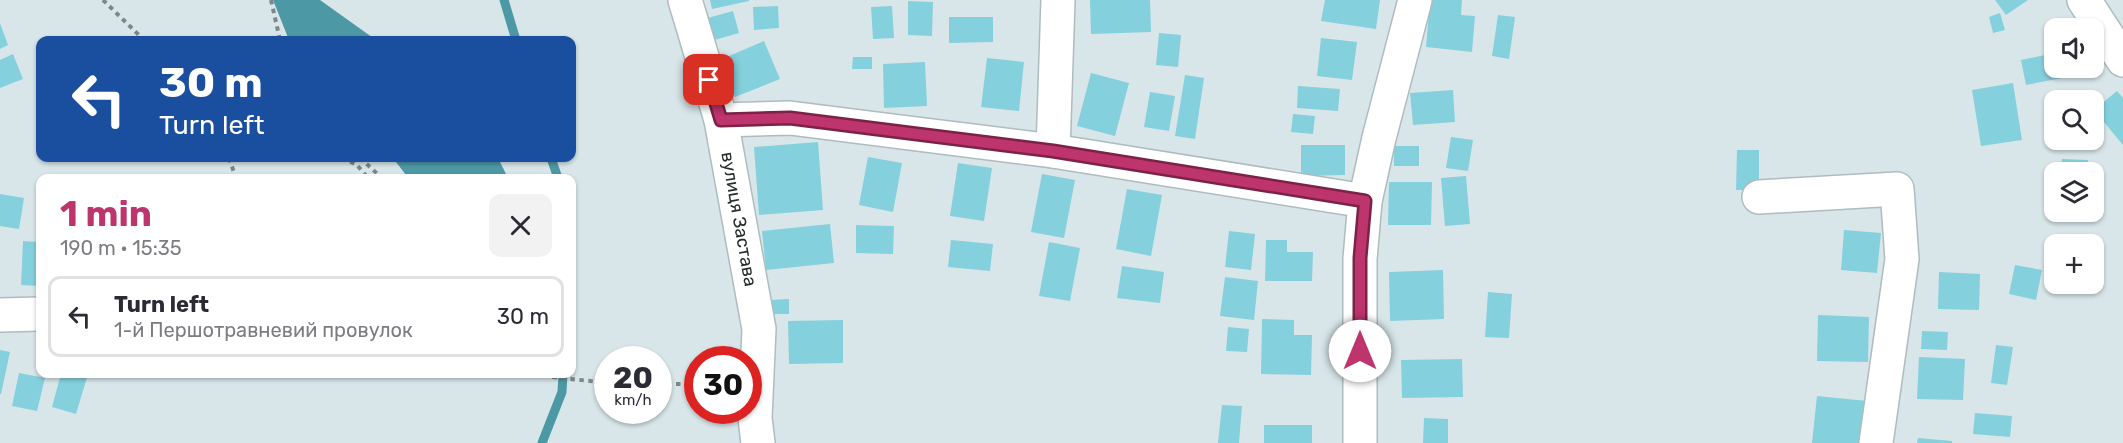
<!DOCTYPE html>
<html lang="en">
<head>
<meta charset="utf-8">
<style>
	body { margin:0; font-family:Rubik,sans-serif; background:#f2f2f3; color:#2b2b33; height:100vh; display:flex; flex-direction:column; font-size:22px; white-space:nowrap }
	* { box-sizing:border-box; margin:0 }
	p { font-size:20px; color:#7c7c81 }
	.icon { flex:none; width:33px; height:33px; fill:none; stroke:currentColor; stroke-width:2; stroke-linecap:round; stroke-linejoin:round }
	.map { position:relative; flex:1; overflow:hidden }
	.sheet { position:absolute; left:36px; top:174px; width:540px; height:204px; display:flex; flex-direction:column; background:#fff; border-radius:12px; box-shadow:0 2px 4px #0004 }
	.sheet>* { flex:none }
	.top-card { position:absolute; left:36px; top:36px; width:540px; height:126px; border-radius:12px; box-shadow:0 2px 4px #0004; background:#1a4fa0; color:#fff; overflow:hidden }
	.tools { position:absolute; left:2044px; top:18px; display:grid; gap:12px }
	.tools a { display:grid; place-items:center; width:60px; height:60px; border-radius:12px; background:#fff; box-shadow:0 2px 4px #0004; font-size:30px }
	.speed { position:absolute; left:594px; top:346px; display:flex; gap:12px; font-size:30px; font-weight:700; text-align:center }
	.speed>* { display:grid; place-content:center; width:78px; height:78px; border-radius:50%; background:#fff; box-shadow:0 2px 4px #0004; line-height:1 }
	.speed small { font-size:15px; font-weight:400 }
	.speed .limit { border:9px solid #d22; background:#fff; color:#111 }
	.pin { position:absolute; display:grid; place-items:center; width:51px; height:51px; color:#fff; margin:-26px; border-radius:12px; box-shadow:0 3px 9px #0006 }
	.me { position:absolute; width:66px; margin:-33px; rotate:0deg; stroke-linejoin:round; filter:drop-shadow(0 0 4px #0008) }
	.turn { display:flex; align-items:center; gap:21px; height:126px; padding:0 24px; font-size:27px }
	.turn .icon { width:78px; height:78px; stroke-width:2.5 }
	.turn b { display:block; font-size:42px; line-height:51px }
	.round { display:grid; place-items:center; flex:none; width:63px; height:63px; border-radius:12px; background:#f2f2f3 }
	.overview { display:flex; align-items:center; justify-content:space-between; height:102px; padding:0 24px }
	h1 { font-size:36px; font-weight:700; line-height:45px; color:#be346d }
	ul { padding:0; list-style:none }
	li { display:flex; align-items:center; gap:18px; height:81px; margin:0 12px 9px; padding:0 12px; border:3px solid #e1e1e2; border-radius:12px }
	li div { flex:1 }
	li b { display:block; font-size:22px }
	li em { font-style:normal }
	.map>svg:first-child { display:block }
</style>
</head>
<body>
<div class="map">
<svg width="2123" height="443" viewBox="0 0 2123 443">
	<rect width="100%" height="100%" fill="#d8e6e9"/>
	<!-- water -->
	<g fill="#4d98a5">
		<polygon points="273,0 320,0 376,40 289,40"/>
		<polygon points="393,158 498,158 508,178 418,178 406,175"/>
	</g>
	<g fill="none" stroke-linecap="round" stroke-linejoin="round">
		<!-- stream -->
		<g stroke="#4d98a5" stroke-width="9">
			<polyline points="504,0 516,40"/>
			<polyline points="551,158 558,178"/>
			<polyline points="542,443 562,392 563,374"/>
		</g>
	</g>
	<!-- building -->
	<g fill="#85d0dd">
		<polygon points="710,0 749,0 749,1 712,9"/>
		<polygon points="1090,0 1150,0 1151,32 1091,34"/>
		<polygon points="1325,0 1380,0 1376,29 1321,21"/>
		<polygon points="1430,0 1462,0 1461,15 1475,16 1472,52 1426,47"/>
		<polygon points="1995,0 2028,0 2006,15"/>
		<polygon points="908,1 933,2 932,36 908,35"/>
		<polygon points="778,6 779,28 754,30 753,7"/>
		<polygon points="892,6 894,38 873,39 871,7"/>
		<polygon points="733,11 739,33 711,41 704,19"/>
		<polygon points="2000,13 2005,30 1993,33 1989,17"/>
		<polygon points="1498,15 1515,17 1509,59 1492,56"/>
		<polygon points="949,17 993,17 993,42 949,43"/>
		<polygon points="0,23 8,45 0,49"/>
		<polygon points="1159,33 1181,35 1178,67 1156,65"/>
		<polygon points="1321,38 1357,42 1352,80 1317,76"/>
		<polygon points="764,41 780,79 735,97 720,60"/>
		<polygon points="2055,53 2055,68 2076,68 2077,75 2026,85 2021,60"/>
		<polygon points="13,54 23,79 0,88 0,60"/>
		<polygon points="853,57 872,57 872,69 852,69"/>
		<polygon points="987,58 1024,62 1019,111 981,107"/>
		<polygon points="925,62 927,106 884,108 883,64"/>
		<polygon points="1091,73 1129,83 1115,136 1077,126"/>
		<polygon points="1185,75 1204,78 1195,139 1175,136"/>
		<polygon points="2013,83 2022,140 1981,146 1972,90"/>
		<polygon points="1298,86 1340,89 1338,111 1297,108"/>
		<polygon points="1453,90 1455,122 1413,125 1410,93"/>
		<polygon points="2117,91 2123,98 2123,145 2094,110"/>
		<polygon points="1150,92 1175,96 1169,131 1144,127"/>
		<polygon points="1293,114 1315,116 1313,134 1291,132"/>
		<polygon points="1451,137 1473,140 1468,171 1446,168"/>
		<polygon points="818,142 823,210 759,215 754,147"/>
		<polygon points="1301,145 1345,145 1345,175 1301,176"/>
		<rect x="1394" y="146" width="25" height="20"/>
		<polygon points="1737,150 1759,150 1759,190 1736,190"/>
		<polygon points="868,157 902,163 893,212 859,205"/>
		<polygon points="2062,159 2088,160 2088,172 2061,172"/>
		<polygon points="958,163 992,168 984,221 950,216"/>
		<polygon points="1042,174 1075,180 1064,238 1031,232"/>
		<polygon points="1466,176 1470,224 1445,226 1441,178"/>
		<polygon points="1389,182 1432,182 1431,225 1388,225"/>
		<polygon points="1127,189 1162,195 1151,256 1116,249"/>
		<polygon points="0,194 24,198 19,229 0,226"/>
		<polygon points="830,224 834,263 766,270 762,231"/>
		<polygon points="856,225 894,226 893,254 856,253"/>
		<polygon points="1844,230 1881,233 1877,273 1841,270"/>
		<polygon points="1229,231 1255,234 1251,270 1225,267"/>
		<polygon points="951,240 993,244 990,271 948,267"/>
		<polygon points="1266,240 1287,240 1287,252 1313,252 1312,281 1265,281"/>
		<polygon points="23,241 40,242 40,286 21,285"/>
		<polygon points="1049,242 1080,248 1070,301 1039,296"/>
		<polygon points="2015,265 2042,270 2036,300 2009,294"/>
		<polygon points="1122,266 1164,272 1160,303 1117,298"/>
		<polygon points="1443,270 1444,319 1390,321 1389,272"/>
		<polygon points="1939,272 1980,274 1979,310 1938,309"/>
		<polygon points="1225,277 1258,281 1254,320 1220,316"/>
		<polygon points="1488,292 1512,294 1509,338 1485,337"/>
		<polygon points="789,299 789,314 770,314 770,300"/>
		<polygon points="1818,315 1869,317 1868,362 1817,361"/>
		<polygon points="1262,319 1294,320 1294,335 1312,335 1311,375 1261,374"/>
		<polygon points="843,320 843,363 789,364 788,321"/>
		<polygon points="1228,327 1249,329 1247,352 1226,351"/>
		<polygon points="1922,331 1948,332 1947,350 1921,349"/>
		<polygon points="1996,345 2013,347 2007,385 1991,383"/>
		<polygon points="0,350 10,352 1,394 0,394"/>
		<polygon points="1919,357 1965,359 1963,400 1917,399"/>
		<polygon points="1462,359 1463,397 1402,398 1401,360"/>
		<polygon points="19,373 45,378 37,411 12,406"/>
		<polygon points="61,374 88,374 76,414 52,407"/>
		<polygon points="1817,396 1867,401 1862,443 1812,443"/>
		<polygon points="1222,405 1242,406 1239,443 1218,443"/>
		<polygon points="1975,413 2012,416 2010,437 1973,434"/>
		<polygon points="1424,418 1448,419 1448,443 1423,443"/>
		<rect x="1264" y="425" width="48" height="18"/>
		<polygon points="1918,438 1952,441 1952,443 1917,443"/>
	</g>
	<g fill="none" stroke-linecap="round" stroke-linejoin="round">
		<!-- street casing -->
		<g stroke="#aebcbf" stroke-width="36">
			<g id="street">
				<polyline points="685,0 721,120 759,329 755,418 758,443"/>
				<polyline points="2084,0 2123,60"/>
				<polyline points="721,120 790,118 909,133 1053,151 1365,201"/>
				<polyline points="1053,151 1058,0"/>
				<polyline points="1759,197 1897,189 1902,259 1876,443"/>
				<polyline points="0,315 40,314"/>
				<polyline points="1360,443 1360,259 1365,201 1379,138 1415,0"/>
			</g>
		</g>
		<!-- path -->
		<g stroke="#7d8688" stroke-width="4" stroke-dasharray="4.5 4.5" stroke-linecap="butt">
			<polyline points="103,0 144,40"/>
			<polyline points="271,0 280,40"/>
			<polyline points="229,158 236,178"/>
			<polyline points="342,158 357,165 368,178"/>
			<polyline points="360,158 382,178"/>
			<polyline points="544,374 553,377 608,383"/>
			<polyline points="658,384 690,384 698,386"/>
		</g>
		<!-- street -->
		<use href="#street" stroke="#fff" stroke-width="33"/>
	</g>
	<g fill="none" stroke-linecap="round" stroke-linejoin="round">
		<!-- route casing -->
		<g stroke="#7c2247" stroke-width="15">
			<polyline id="route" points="709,80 721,120 790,118 909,133 1053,151 1365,201 1360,258 1360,351"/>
		</g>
		<!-- route -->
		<use href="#route" stroke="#be346d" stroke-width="10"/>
	</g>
	<g text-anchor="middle" stroke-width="5" stroke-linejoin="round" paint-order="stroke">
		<!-- street labels -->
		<g font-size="18" fill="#262b2c" stroke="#fff">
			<text transform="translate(739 219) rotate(80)" y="6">вулиця Застава</text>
		</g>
	</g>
</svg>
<div class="tools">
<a><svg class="icon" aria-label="sound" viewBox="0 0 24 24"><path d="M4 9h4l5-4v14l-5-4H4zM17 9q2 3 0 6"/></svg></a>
<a><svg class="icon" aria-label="search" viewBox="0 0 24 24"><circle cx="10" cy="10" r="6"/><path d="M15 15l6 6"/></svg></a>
<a><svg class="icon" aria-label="layers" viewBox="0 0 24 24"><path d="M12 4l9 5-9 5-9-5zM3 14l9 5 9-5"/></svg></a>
<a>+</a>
</div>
<div class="speed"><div>20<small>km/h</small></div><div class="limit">30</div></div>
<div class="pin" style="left:709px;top:80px;background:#d93025"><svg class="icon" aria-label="arrive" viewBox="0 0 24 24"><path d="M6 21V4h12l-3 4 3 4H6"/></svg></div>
<svg class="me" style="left:1360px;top:351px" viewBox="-20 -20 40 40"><circle r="19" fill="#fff"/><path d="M0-13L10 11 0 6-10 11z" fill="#be346d"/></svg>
<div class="top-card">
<div class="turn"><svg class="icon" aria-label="left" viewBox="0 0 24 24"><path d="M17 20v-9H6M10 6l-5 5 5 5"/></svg><div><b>30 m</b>Turn left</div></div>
</div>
<section class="sheet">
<div class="overview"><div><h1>1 min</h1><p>190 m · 15:35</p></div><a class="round"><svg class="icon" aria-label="close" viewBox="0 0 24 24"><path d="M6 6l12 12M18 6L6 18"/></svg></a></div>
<ul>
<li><svg class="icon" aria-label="left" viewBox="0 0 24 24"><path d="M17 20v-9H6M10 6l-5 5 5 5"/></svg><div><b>Turn left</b><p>1-й Першотравневий провулок</p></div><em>30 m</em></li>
</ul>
</section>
</div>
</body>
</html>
